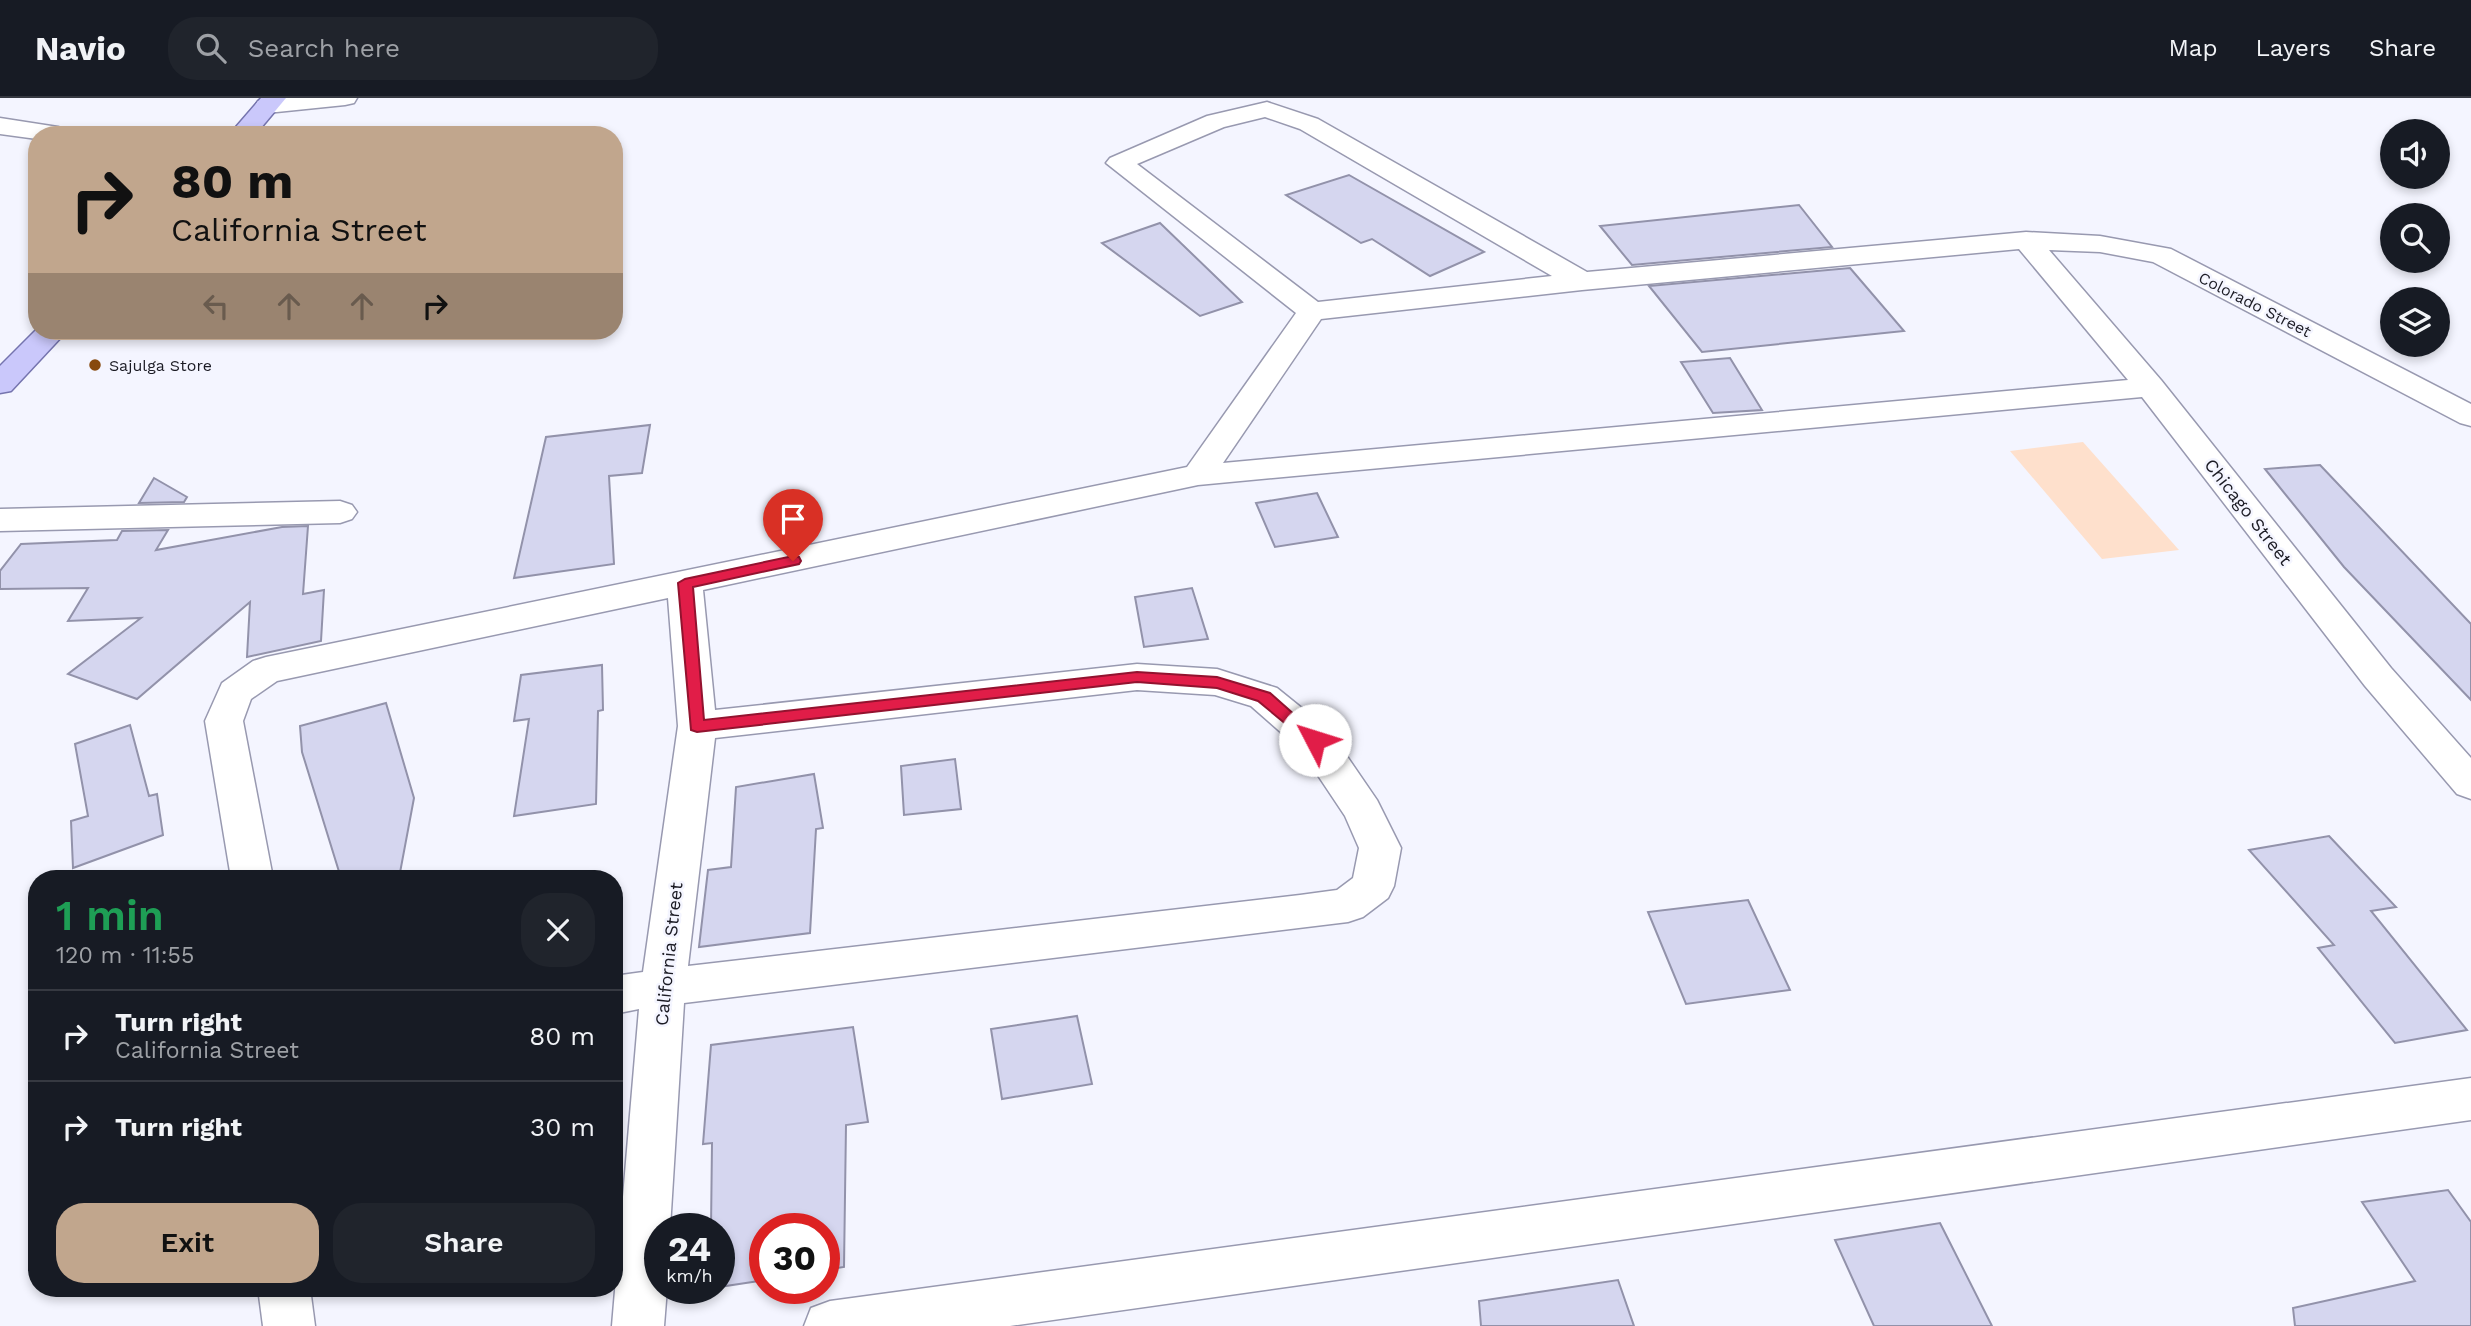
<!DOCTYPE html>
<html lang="en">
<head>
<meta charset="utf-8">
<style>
	body { margin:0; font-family:"Work Sans",sans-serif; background:#20242c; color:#f1f3f6; height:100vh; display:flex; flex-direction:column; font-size:26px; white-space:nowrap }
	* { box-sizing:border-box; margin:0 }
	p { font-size:23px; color:#9ea1a6 }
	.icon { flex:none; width:38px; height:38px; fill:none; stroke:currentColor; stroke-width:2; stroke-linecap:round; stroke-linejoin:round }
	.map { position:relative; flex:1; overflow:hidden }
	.details { position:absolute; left:28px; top:772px; width:595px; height:427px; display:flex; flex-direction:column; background:#171b24; border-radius:28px; box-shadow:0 4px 10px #0003 }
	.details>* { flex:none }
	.guide { position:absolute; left:28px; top:28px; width:595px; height:214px; border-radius:28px; box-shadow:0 4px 10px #0003; background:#c1a68d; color:#111; overflow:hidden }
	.controls { position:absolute; left:2380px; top:21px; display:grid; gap:14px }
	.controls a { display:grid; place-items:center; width:70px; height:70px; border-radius:50%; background:#171b24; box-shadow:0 4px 10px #0003; font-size:35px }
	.speed { position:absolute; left:644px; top:1115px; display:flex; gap:14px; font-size:35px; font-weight:700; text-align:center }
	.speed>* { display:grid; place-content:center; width:91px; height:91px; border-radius:50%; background:#171b24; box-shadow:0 4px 10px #0003; line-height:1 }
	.speed small { font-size:18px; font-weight:400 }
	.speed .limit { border:10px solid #d22; background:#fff; color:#111 }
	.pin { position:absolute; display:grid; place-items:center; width:60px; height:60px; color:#fff; margin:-72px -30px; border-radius:50% 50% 50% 0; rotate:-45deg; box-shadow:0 0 7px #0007 }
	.pin .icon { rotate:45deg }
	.me { position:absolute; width:77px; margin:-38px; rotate:310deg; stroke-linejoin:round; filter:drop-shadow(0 0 5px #0008) }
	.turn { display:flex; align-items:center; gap:24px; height:147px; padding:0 28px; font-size:32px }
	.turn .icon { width:91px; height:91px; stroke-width:2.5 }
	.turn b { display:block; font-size:49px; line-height:60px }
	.lanes { display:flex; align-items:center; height:66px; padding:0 28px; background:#0003; justify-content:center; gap:35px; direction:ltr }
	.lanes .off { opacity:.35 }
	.round { display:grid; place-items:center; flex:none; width:74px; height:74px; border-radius:28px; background:#20242c }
	.overview { display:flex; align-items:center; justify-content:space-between; height:119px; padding:0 28px }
	h1 { font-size:42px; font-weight:600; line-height:52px; color:#1e9e55 }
	.button { display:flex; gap:14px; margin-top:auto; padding:14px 28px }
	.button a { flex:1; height:80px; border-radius:28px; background:#c1a68d; color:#111; font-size:28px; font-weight:600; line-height:80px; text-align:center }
	.button a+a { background:#20242c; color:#f1f3f6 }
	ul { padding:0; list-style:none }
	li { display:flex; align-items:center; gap:21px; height:91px; padding:0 28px; border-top:2px solid #363941 }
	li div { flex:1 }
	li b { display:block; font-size:26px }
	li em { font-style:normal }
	header { display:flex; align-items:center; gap:42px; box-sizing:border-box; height:98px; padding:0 35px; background:#171b24; border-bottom:2px solid #363941 }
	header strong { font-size:33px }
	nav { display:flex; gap:38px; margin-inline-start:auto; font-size:24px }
	.search { width:490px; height:63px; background:#20242c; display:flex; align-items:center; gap:18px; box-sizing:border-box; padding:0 24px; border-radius:28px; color:#9ea1a6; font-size:26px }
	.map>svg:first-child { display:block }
</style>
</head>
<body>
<header>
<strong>Navio</strong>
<div class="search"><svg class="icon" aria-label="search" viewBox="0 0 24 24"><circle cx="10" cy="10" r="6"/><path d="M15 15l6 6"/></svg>Search here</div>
<nav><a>Map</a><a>Layers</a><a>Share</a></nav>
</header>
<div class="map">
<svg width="2471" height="1228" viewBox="0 0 2471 1228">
	<rect width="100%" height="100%" fill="#f4f5ff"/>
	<!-- green -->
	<polygon fill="#fee0cc" points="2083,344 2179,452 2102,461 2010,353"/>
	<!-- building -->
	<g fill="#d5d6ef" stroke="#9292aa" stroke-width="2">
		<polygon points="1349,77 1484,154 1430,178 1372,141 1361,145 1286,97"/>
		<polygon points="1799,107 1832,149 1632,167 1600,128"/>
		<polygon points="1160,125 1242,204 1200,218 1102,145"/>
		<polygon points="1850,170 1904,233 1702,254 1649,188"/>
		<polygon points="1730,260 1762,312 1713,315 1681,264"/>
		<polygon points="650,327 642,375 609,378 614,466 514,480 546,339"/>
		<polygon points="2320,367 2471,526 2471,602 2344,469 2265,371"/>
		<polygon points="154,380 187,399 184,404 139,405"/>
		<polygon points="1317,395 1338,439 1275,449 1256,405"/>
		<polygon points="308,428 303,496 324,492 321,543 247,559 250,504 137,601 68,576 141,520 68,523 88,490 0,491 0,473 21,446 117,442 122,433 168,432 156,452 282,429"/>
		<polygon points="1192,490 1208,541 1144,549 1135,499"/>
		<polygon points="602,567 603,612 598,613 596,706 514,718 529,621 514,623 521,577"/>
		<polygon points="386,605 414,700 399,780 341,780 302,654 300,628"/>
		<polygon points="130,627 149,698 157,696 163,737 73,770 71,723 88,718 75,646"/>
		<polygon points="955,661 961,711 904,717 901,668"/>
		<polygon points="814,676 823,730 816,731 810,835 699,849 708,772 731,769 736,689"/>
		<polygon points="2329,738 2396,809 2371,813 2467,932 2395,945 2318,850 2334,847 2249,752"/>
		<polygon points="1748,802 1790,892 1686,906 1648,814"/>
		<polygon points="1077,918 1092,986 1002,1001 991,931"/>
		<polygon points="853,929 868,1024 846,1027 844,1169 824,1172 824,1130 765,1130 765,1182 719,1189 719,1130 711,1130 712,1045 703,1046 711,947"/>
		<polygon points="2448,1092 2471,1124 2471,1228 2295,1228 2293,1210 2415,1183 2362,1104"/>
		<polygon points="1940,1125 1992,1228 1874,1228 1835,1142"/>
		<polygon points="1618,1182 1634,1228 1481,1228 1479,1203"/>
	</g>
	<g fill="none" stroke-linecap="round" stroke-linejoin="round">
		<!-- minor casing -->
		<g stroke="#9899b0" stroke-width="3">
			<g id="minor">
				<polygon points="357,0 354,5 345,7 267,15 258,13 255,8 258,3 273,0"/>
				<path d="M 1267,4 L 1318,21 L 1587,174 L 2026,134 L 2100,138 L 2171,151 L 2471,306 L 2471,328 L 2460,325 L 2153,164 L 2100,154 L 2049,152 L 2161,282 L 2391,570 L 2471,660 L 2471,701 L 2457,696 L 2365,588 L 2142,299 L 1198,387 L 703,492 L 715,612 L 1137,566 L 1217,571 L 1277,590 L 1329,632 L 1377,702 L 1401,750 L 1394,788 L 1388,800 L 1363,819 L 1348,824 L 684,905 L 670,1130 L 660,1130 L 660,1190 L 667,1190 L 664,1228 L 612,1228 L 639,911 L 614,916 L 614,878 L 643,874 L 678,628 L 668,500 L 277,583 L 251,601 L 243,623 L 273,780 L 231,780 L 205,623 L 222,585 L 253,563 L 266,559 L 1187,369 L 1296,215 L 1106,65 L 1110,60 L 1207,18 ZM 1265,19 L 1300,31 L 1552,178 L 1318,204 L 1137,66 L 1224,29 ZM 2019,151 L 2128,282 L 1223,365 L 1321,221 L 1582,192 ZM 1137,592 L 1215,597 L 1251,608 L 1301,652 L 1345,718 L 1359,750 L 1353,780 L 1337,792 L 1300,797 L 688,868 L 715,640 Z"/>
				<polygon points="0,20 58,29 67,32 70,37 37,37 37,41 0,36"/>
				<polygon points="340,403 352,407 357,414 352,421 340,425 0,433 0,411"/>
				<polygon points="2471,980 2471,1022 1010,1228 804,1228 811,1210 830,1203"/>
				<polygon points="258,1190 310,1190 315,1228 263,1228"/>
			</g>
		</g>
		<!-- major casing -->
		<g stroke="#7574ae" stroke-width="3">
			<g id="major">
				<polygon points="261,0 286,0 255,37 229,37"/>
				<polygon points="37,231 67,233 11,293 0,295 0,268"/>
			</g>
		</g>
		<!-- minor -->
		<use href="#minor" fill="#fff" fill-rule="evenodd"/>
		<!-- major -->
		<use href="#major" fill="#cac8fb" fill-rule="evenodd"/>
	</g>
	<!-- route -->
	<polygon fill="#e11d48" stroke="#92132f" stroke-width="2" points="793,458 799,459 801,463 799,466 693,489 704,622 1137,574 1217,579 1270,595 1323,642 1321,646 1310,646 1258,603 1217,590 1137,584 697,634 691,632 678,485 685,481"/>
	<!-- markers -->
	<circle fill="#87490d" stroke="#f4f5ff" stroke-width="2.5" cx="95" cy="267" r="7"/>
	<g text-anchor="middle" stroke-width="5" stroke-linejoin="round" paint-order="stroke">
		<!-- far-street labels -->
		<g font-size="16" fill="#1b1b24" stroke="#f4f5ff">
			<text transform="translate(2255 206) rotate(27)" y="6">Colorado Street</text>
		</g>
		<!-- far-poi labels -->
		<g font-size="16" fill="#1b1b24" stroke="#f4f5ff" text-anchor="start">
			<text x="109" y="273">Sajulga Store</text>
		</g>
		<!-- street labels -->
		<g font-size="18" fill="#1b1b24" stroke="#f4f5ff">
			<text transform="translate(2248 414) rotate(52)" y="6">Chicago Street</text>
			<text transform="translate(669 856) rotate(-84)" y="6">California Street</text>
		</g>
	</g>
</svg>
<div class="controls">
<a><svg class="icon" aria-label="sound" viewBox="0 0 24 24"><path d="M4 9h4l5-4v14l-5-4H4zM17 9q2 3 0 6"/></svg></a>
<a><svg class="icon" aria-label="search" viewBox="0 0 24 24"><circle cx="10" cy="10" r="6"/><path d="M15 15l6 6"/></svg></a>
<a><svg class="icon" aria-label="layers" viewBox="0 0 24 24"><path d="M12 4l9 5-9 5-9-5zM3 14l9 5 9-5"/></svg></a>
</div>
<div class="speed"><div>24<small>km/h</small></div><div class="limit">30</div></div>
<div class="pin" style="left:793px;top:463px;background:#d93025"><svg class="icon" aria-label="arrive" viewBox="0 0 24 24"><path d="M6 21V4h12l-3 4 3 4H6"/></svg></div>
<svg class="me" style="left:1315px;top:642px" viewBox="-20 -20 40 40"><circle r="19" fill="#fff"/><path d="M0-13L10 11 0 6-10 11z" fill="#e11d48"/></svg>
<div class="guide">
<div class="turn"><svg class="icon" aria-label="right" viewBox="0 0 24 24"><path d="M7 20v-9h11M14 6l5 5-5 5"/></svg><div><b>80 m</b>California Street</div></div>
<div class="lanes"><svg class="icon off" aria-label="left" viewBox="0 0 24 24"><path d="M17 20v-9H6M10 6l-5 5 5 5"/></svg><svg class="icon off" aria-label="ahead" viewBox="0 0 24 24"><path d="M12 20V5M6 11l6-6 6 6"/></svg><svg class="icon off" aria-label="ahead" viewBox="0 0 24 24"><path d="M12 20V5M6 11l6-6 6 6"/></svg><svg class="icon" aria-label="right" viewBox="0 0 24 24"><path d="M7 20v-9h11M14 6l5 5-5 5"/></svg></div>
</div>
<section class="details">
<div class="overview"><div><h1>1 min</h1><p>120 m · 11:55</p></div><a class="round"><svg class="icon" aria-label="close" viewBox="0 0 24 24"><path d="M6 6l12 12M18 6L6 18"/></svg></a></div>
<ul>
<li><svg class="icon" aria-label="right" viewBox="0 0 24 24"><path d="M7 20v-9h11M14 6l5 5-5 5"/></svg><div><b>Turn right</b><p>California Street</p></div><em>80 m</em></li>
<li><svg class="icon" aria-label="right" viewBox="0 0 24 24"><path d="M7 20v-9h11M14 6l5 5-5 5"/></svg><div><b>Turn right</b></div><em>30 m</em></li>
</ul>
<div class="button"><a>Exit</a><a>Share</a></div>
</section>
</div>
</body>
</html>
